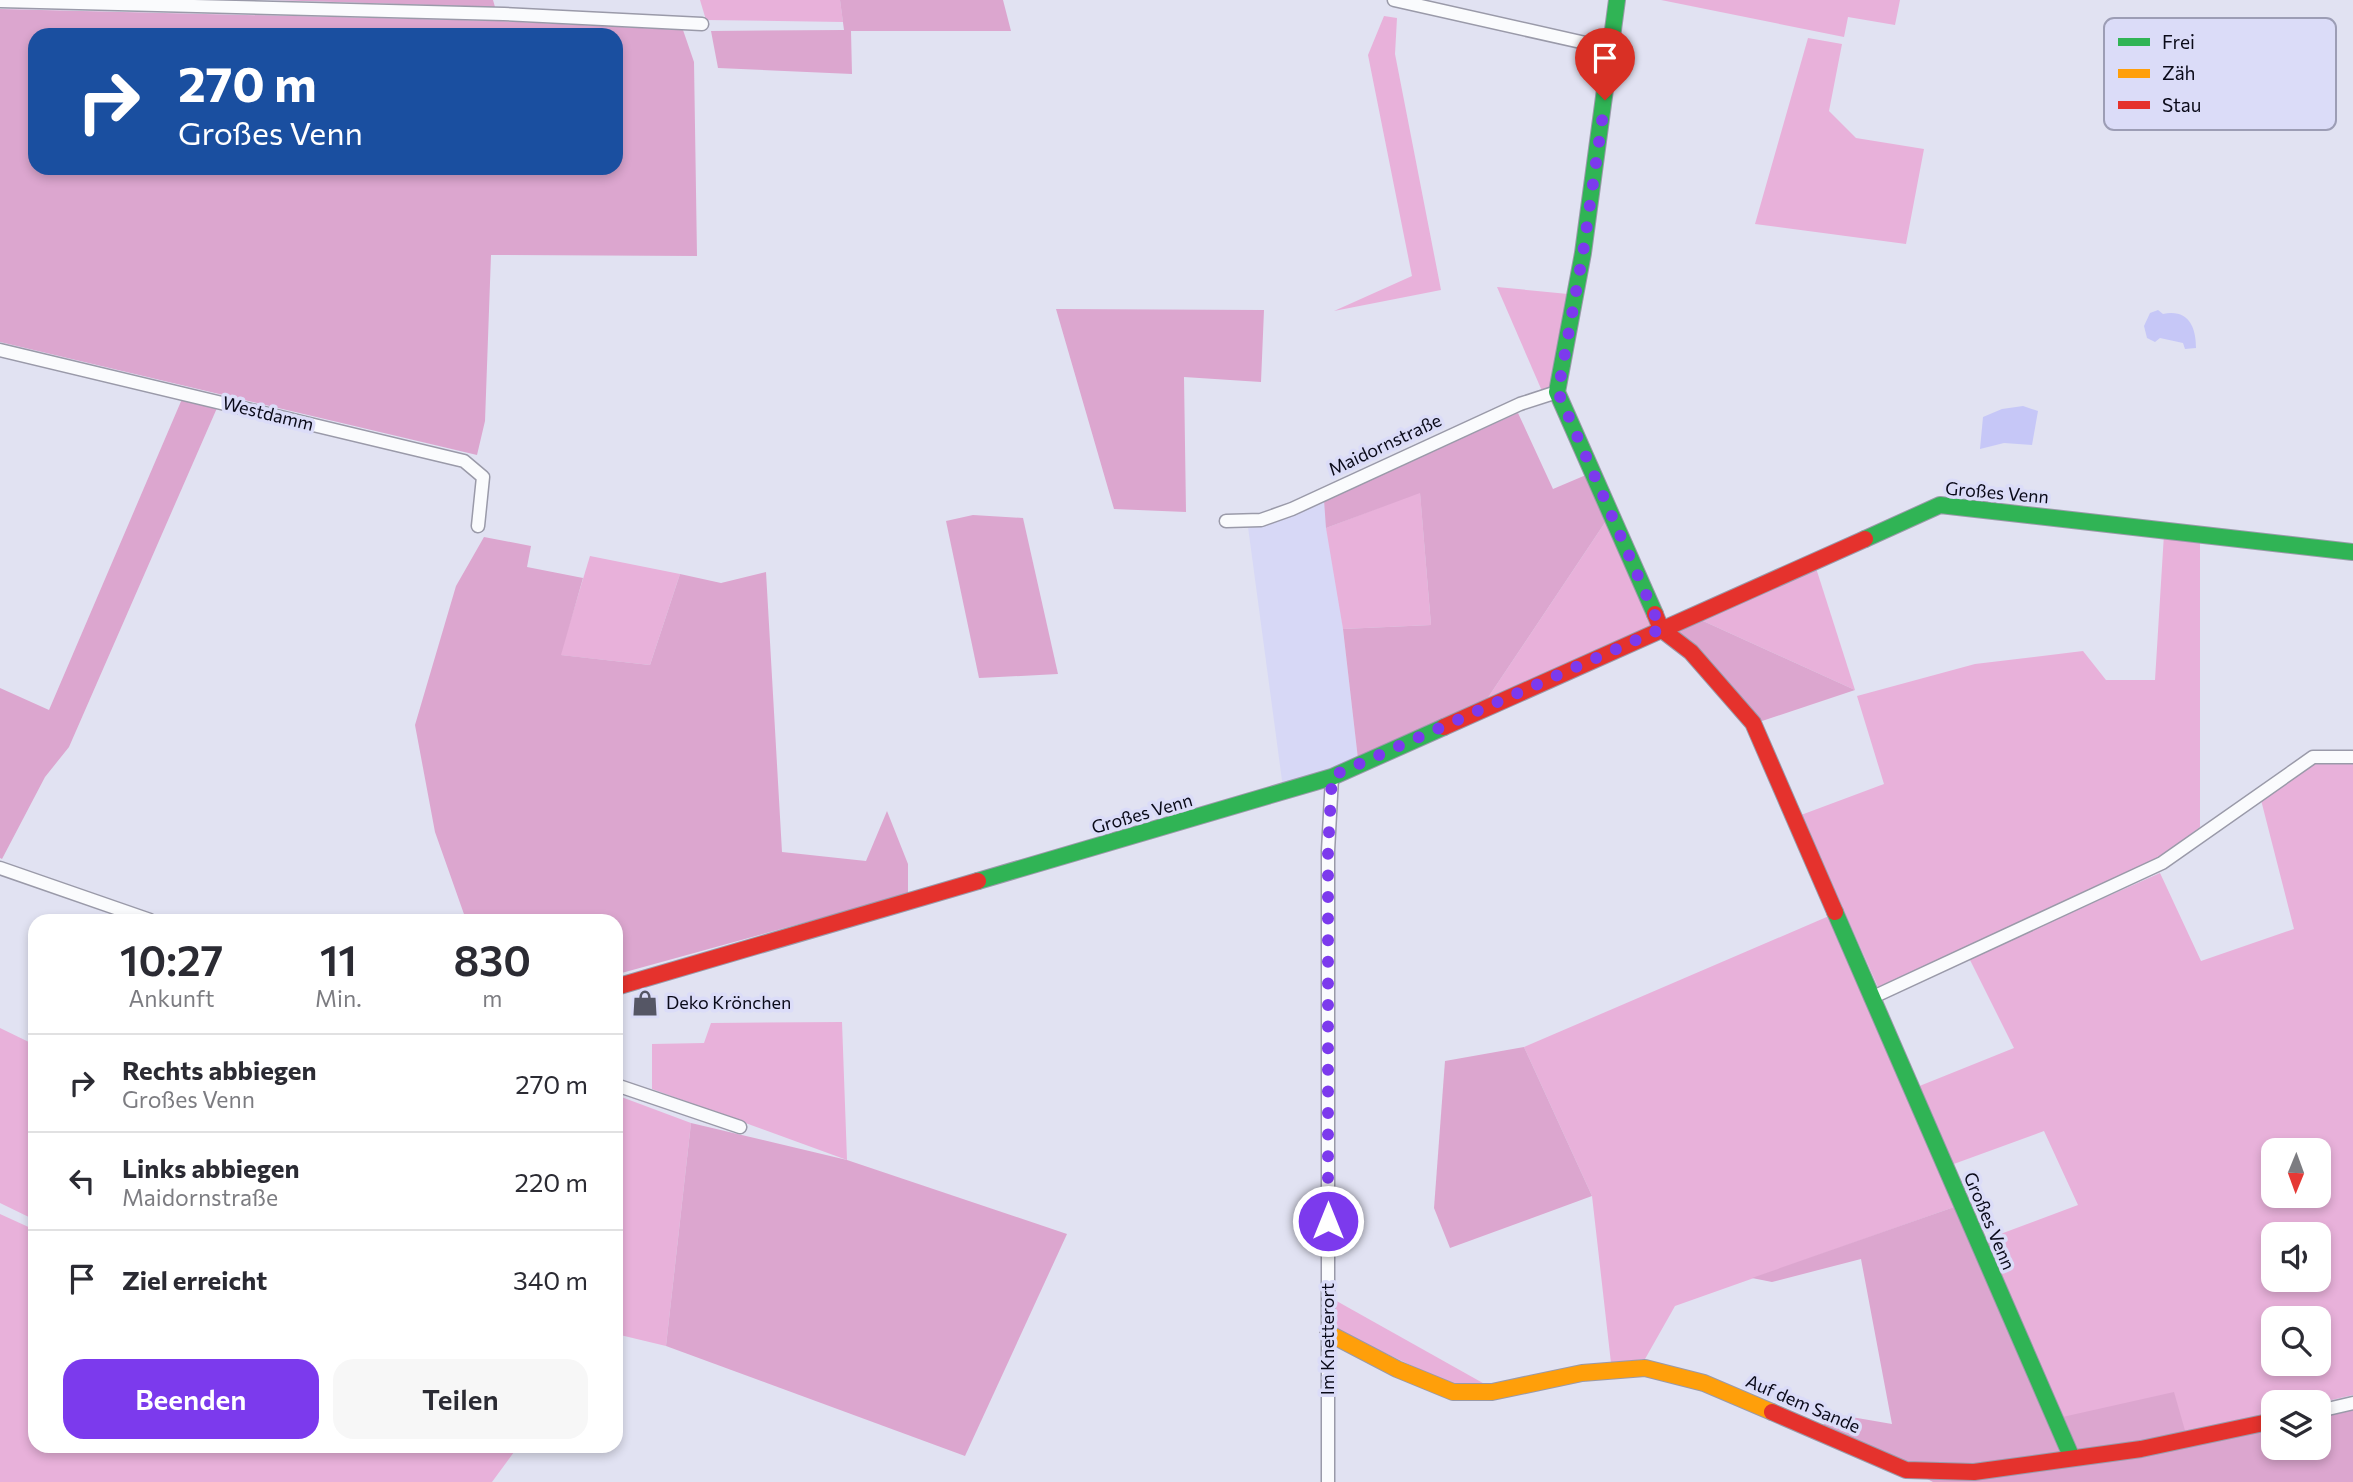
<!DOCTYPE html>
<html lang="de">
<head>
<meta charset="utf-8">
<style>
	body { margin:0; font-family:Commissioner,sans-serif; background:#f7f7f7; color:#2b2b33; height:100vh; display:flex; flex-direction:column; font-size:26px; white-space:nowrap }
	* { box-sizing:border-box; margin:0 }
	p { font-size:23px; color:#7c7c81 }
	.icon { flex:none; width:38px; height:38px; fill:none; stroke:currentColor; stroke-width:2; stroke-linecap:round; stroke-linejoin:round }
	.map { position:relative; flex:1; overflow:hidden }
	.panel { position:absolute; left:28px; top:914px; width:595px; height:539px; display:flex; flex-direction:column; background:#fff; border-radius:21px; box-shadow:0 4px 10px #0003 }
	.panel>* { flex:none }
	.top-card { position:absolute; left:28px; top:28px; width:595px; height:147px; border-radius:21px; box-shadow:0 4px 10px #0003; background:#1a4fa0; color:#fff; overflow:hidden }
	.needle { width:46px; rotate:181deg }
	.tools { position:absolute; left:2261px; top:1138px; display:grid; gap:14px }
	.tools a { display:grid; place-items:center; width:70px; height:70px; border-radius:14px; background:#fff; box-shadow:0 4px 10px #0003; font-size:35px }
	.pin { position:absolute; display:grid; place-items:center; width:60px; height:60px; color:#fff; margin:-72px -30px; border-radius:50% 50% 50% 0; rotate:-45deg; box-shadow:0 0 7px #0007 }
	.pin .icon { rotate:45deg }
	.me { position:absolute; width:77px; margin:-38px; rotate:0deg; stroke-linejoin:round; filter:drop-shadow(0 0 5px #0008) }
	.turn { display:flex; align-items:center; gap:24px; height:147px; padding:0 35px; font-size:32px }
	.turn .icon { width:91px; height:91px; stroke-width:2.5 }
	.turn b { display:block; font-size:49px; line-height:60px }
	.eta { display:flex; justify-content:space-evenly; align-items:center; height:119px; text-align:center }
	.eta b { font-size:42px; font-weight:600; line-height:49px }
	.action { display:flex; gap:14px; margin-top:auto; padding:14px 35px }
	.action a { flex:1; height:80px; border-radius:21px; background:#7c3aed; color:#fff; font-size:28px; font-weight:600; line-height:80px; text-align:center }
	.action a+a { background:#f7f7f7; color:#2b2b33 }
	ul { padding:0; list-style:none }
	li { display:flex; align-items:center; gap:21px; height:98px; padding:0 35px; border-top:2px solid #e1e1e2 }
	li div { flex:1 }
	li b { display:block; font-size:26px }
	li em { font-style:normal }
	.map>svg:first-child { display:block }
</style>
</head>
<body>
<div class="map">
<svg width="2353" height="1482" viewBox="0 0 2353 1482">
	<rect width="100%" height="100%" fill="#e1e2f2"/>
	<!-- built -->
	<polygon fill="#d7d8f6" points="1324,500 1343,629 1358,759 1283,788 1248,527 1269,525"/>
	<!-- green -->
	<g fill="#e8b1da" fill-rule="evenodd">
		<polygon points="700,0 840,0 843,22 706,20"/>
		<polygon points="1661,0 1900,0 1895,25 1848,17 1844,37"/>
		<polygon points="1384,16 1397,18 1395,54 1441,290 1334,311 1412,276 1368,55"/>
		<polygon points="1808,38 1842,44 1829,111 1856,138 1924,149 1906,244 1755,224"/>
		<polygon points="1497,287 1568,294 1552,388 1542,391"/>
		<polygon points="1420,492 1431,625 1343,629 1326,528"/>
		<polygon points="1606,521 1654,625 1485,702"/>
		<polygon points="2164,534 2200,541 2200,827 2162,857 1878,987 1801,815 1884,784 1857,696 1975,664 2083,651 2106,680 2155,680"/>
		<polygon points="590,556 680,574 650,665 560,655"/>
		<polygon points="1816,568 1855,690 1701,620"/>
		<path d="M 2314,763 L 2353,764 L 2353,1395 L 2319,1403 L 2273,1402 L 2273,1414 L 2186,1434 L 2058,1418 L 1987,1239 L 2078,1205 L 2044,1131 L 1951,1165 L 1917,1087 L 2014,1048 L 1969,958 L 2160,873 L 2201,961 L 2294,929 L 2261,800 ZM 2273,1150 L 2319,1150 L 2319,1195 L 2273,1195 ZM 2273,1234 L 2319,1234 L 2319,1279 L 2273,1279 ZM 2273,1318 L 2319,1318 L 2319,1363 L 2273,1363 Z"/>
		<polygon points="1829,916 1957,1206 1675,1306 1645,1359 1611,1363 1592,1196 1524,1047"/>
		<polygon points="842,1022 847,1160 652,1089 652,1044 704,1043 711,1023"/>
		<polygon points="0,1028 35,1045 32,1083 35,1084 35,1220 0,1203"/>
		<polygon points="616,1095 691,1123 666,1346 616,1334"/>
		<polygon points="0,1214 35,1230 35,1446 500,1446 514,1452 492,1482 0,1482"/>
		<polygon points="1333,1299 1490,1387 1453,1385 1334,1329"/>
	</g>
	<!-- forest -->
	<g fill="#dca6cf" fill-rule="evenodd">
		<polygon points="271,0 493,0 495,7"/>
		<polygon points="840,0 1003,0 1011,31 851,31 852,74 718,68 711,31 844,30"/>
		<path d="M 0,9 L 499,21 L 683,30 L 694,62 L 697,256 L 491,255 L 485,421 L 477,455 L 0,342 ZM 35,35 L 616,35 L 616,168 L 35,168 Z"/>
		<polygon points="1056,309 1264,310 1261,382 1184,377 1186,512 1114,509"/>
		<polygon points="182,399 217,408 69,747 45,777 2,859 0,858 0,688 49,710"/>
		<polygon points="1518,413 1553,489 1586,475 1606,521 1485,702 1358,759 1343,629 1431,625 1420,493 1326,528 1324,500"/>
		<polygon points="973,515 1023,518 1058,674 979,678 946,521"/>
		<polygon points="484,537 531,546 527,567 583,578 561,655 650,665 680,574 721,583 766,572 782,852 866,861 887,811 908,864 908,894 618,974 616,920 475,920 465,917 435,832 415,725 456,586"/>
		<polygon points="1701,620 1855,690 1759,722 1676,633"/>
		<polygon points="1524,1047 1592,1196 1450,1248 1434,1208 1445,1061"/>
		<polygon points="691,1123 847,1160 1067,1234 965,1456 666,1346"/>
		<polygon points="1957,1206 2058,1418 2174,1392 2186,1434 2273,1415 2273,1447 2319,1447 2319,1406 2353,1398 2353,1482 1933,1482 1823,1425 1834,1414 1892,1424 1861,1259 1772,1282 1752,1278"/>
	</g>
	<!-- water -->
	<g fill="#c6c7f7">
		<path d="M 2158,310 L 2163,314 C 2188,309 2196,326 2196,348 L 2185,349 L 2183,343 L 2160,338 L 2155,342 L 2147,338 L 2144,326 L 2150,313 Z"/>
		<polygon points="2023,406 2038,411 2032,445 2004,443 1980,449 1983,417 2002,409"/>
	</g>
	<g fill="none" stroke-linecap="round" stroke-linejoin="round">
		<!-- street casing -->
		<g stroke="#9a9aa9" stroke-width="15">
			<g id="street">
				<polyline points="1394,0 1612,49"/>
				<polyline points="0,1 504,14 702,24"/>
				<polyline points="0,350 464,461 483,477 478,526"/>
				<polyline points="1226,521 1261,520 1292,509 1520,404 1557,392"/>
				<polyline points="0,868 150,920"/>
				<polyline points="1871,998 2162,863 2313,757 2353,757"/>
				<polyline points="616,1085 740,1127"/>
				<polyline points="2319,1411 2353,1403"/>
				<polyline points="1328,1482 1328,851 1332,777"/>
			</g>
		</g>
		<!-- fast casing -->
		<g stroke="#9a9aa9" stroke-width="18">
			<g id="fast">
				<polyline points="1617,0 1583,253 1557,392 1655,614"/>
				<polyline points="1865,539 1940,505 2353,552"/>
				<polyline points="978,881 1332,777 1444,727"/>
				<polyline points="1835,912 2072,1458"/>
			</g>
		</g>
		<!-- slow casing -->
		<g stroke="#9a9aa9" stroke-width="18">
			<polyline id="slow" points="1328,1333 1397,1369 1453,1392 1492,1392 1582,1373 1645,1368 1704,1383 1772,1412"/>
		</g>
		<!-- jam casing -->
		<g stroke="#9a9aa9" stroke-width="18">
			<g id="jam">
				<polyline points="1655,614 1661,629 1691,652 1753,723 1835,912"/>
				<polyline points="1444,727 1865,539"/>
				<polyline points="616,987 978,881"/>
				<polyline points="1772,1412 1906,1470 1974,1472 2141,1449 2273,1421"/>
			</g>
		</g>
		<!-- street -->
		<use href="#street" stroke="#fafbfd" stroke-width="12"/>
		<!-- fast -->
		<use href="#fast" stroke="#30b455" stroke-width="16"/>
		<!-- slow -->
		<use href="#slow" stroke="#ff9f0a" stroke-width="16"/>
		<!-- jam -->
		<use href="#jam" stroke="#e5322d" stroke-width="16"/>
	</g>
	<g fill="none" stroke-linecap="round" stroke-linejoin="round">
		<!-- route -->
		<polyline stroke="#7c3aed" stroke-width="12" stroke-dasharray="0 21.6" points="1328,1221 1328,851 1332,776 1661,629 1558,392 1583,253 1605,100"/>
	</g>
	<!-- icons -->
	<defs>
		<g id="shop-bare" transform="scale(2.1)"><path d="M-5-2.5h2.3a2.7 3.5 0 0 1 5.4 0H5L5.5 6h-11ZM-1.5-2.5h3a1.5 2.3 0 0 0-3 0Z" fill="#555665" stroke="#dbdcf8" stroke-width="2.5" paint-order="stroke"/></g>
	</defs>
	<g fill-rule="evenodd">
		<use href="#shop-bare" x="645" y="1003"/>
	</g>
	<g text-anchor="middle" stroke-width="7" stroke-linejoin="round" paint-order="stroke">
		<!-- street labels -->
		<g font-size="18" fill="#0a0a19" stroke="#dbdcf8">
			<text transform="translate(268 414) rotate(14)" y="6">Westdamm</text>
			<text transform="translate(1385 445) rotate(-25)" y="6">Maidornstraße</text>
			<text transform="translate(1997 493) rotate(5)" y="6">Großes Venn</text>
			<text transform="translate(1142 814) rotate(-16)" y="6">Großes Venn</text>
			<text transform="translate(1989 1221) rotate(67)" y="6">Großes Venn</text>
			<text transform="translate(1328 1339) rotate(-90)" y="6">Im Knetterort</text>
			<text transform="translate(1803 1404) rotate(23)" y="6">Auf dem Sande</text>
		</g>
		<!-- poi labels -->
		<g font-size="18" fill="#0a0a19" stroke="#dbdcf8" text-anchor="start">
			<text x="666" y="1009">Deko Krönchen</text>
		</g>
	</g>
	<!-- legend -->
	<rect x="2104" y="18" width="232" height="112" rx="10" fill="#dbdcf8" stroke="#9c9db5" stroke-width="2"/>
	<rect x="2118" y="38" width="32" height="8" fill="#30b455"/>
	<rect x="2118" y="69" width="32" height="9" fill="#ff9f0a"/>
	<rect x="2118" y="101" width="32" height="8" fill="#e5322d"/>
	<g font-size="19" fill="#0a0a19">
		<text x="2162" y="49">Frei</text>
		<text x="2162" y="80">Zäh</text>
		<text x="2162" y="112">Stau</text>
	</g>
</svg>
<div class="tools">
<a><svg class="needle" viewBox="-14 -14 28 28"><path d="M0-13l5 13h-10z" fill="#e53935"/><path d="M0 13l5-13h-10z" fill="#7c7c81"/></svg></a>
<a><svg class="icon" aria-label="sound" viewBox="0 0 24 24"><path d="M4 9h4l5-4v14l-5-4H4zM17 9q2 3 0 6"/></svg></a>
<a><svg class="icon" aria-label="search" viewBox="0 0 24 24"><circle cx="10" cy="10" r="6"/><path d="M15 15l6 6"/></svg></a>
<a><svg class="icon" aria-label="layers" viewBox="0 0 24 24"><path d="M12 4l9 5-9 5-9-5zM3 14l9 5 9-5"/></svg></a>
</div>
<div class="pin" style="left:1605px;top:100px;background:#d93025"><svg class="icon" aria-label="arrive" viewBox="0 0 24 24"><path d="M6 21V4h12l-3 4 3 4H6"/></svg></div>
<svg class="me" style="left:1328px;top:1221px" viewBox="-20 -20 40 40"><circle r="17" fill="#7c3aed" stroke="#fff" stroke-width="3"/><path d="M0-11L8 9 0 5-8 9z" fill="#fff"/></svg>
<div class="top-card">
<div class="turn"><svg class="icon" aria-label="right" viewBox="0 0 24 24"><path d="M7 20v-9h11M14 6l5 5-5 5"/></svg><div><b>270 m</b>Großes Venn</div></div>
</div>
<section class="panel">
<div class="eta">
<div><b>10:27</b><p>Ankunft</p></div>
<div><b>11</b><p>Min.</p></div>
<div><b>830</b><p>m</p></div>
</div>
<ul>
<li><svg class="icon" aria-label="right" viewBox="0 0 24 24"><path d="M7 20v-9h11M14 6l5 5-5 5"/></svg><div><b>Rechts abbiegen</b><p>Großes Venn</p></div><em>270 m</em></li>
<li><svg class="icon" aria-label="left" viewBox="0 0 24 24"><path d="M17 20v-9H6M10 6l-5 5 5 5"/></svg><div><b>Links abbiegen</b><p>Maidornstraße</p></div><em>220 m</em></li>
<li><svg class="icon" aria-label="arrive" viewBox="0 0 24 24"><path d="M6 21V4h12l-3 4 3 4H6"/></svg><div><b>Ziel erreicht</b></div><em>340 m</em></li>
</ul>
<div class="action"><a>Beenden</a><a>Teilen</a></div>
</section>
</div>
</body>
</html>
